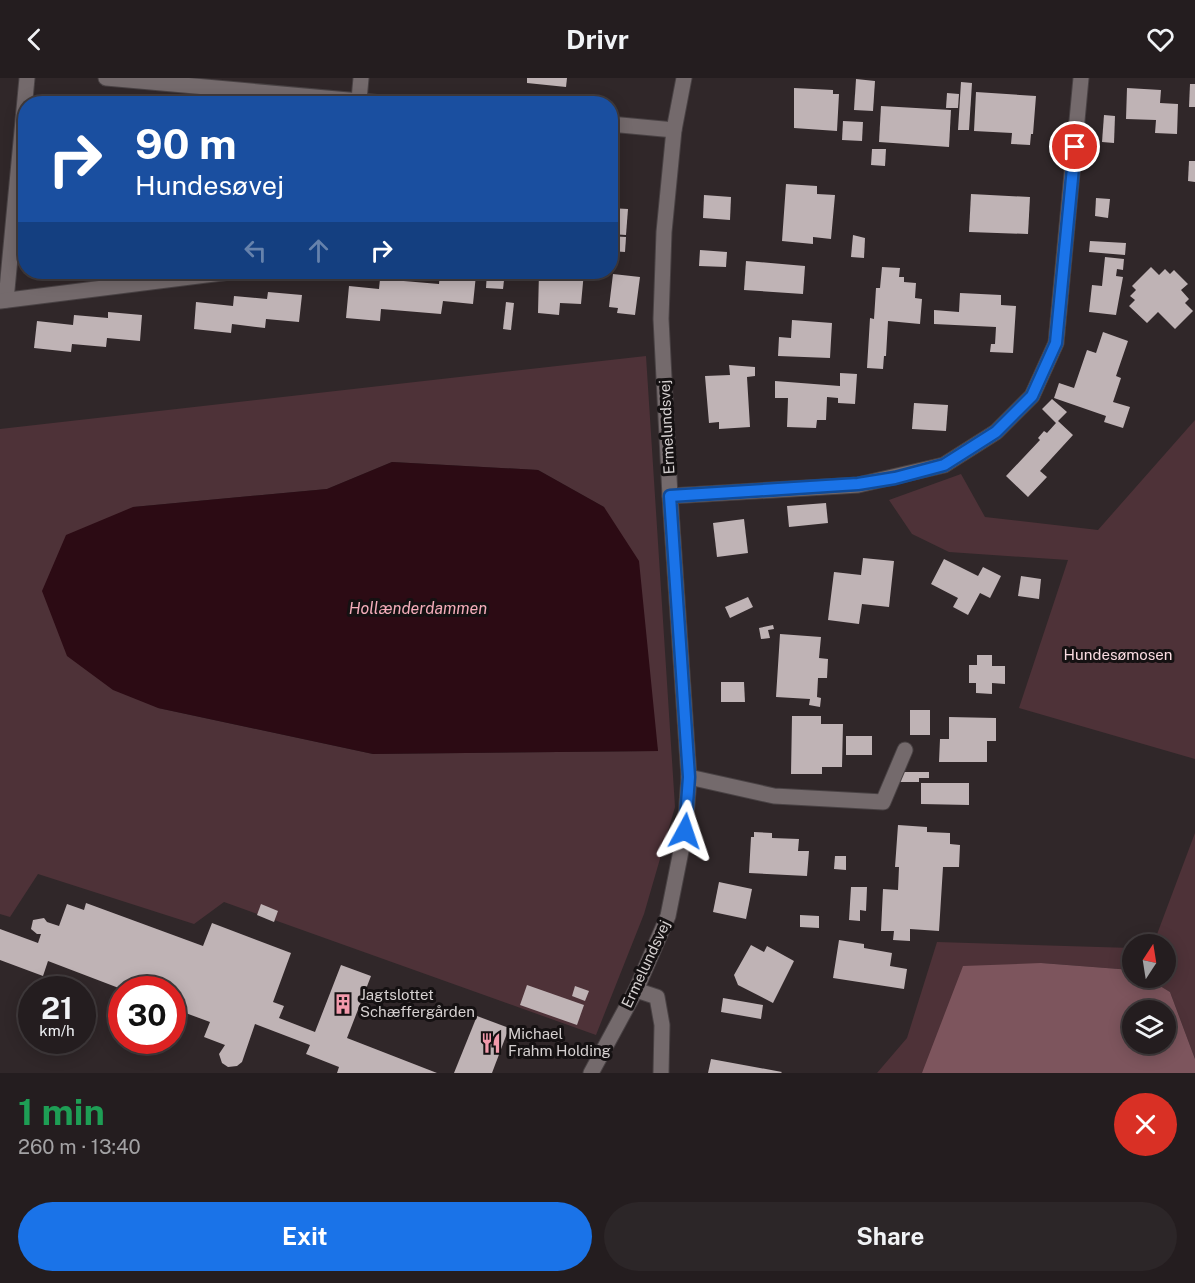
<!DOCTYPE html>
<html lang="en">
<head>
<meta charset="utf-8">
<style>
	body { margin:0; font-family:"Public Sans",sans-serif; background:#2c2628; color:#f1f3f6; height:100vh; display:flex; flex-direction:column; font-size:22px; white-space:nowrap }
	* { box-sizing:border-box; margin:0 }
	p { font-size:20px; color:#a3a2a4 }
	.icon { flex:none; width:33px; height:33px; fill:none; stroke:currentColor; stroke-width:2; stroke-linecap:round; stroke-linejoin:round }
	.map { position:relative; height:995px; overflow:hidden }
	.side { display:flex; flex-direction:column; background:#241d1f; flex:1 }
	.side>* { flex:none }
	.guide { position:absolute; left:18px; top:18px; width:600px; height:183px; border-radius:24px; box-shadow:0 3px 15px #0003,0 0 0 2px #413b3d; background:#1a4fa0; color:#fff; overflow:hidden }
	.needle { width:39px; rotate:12deg }
	.controls { position:absolute; left:1122px; top:856px; display:grid; gap:12px }
	.controls a { display:grid; place-items:center; width:54px; height:54px; border-radius:50%; background:#241d1f; box-shadow:0 3px 15px #0003,0 0 0 2px #413b3d; font-size:30px }
	.speed { position:absolute; left:18px; top:898px; display:flex; gap:12px; font-size:30px; font-weight:700; text-align:center }
	.speed>* { display:grid; place-content:center; width:78px; height:78px; border-radius:50%; background:#241d1f; box-shadow:0 3px 15px #0003,0 0 0 2px #413b3d; line-height:1 }
	.speed small { font-size:15px; font-weight:400 }
	.speed .limit { border:9px solid #d22; background:#fff; color:#111 }
	.pin { position:absolute; display:grid; place-items:center; width:51px; height:51px; color:#fff; margin:-26px; border:3px solid #fff; border-radius:50%; box-shadow:0 2px 6px #0007 }
	.me { position:absolute; width:66px; margin:-33px; rotate:5deg; stroke-linejoin:round; filter:drop-shadow(0 0 4px #0008) }
	.turn { display:flex; align-items:center; gap:21px; height:126px; padding:0 18px; font-size:27px }
	.turn .icon { width:78px; height:78px; stroke-width:2.5 }
	.turn b { display:block; font-size:42px; line-height:51px }
	.lanes { display:flex; align-items:center; height:57px; padding:0 18px; background:#0003; justify-content:center; gap:30px; direction:ltr }
	.lanes .off { opacity:.35 }
	.round { display:grid; place-items:center; flex:none; width:63px; height:63px; border-radius:32px; background:#2c2628 }
	.summary { display:flex; align-items:center; justify-content:space-between; height:102px; padding:0 18px }
	h1 { font-size:36px; font-weight:700; line-height:45px; color:#1e9e55 }
	.primary-button { display:flex; gap:12px; margin-top:auto; padding:12px 18px }
	.primary-button a { flex:1; height:69px; border-radius:36px; background:#1a73e8; color:#fff; font-size:24px; font-weight:700; line-height:69px; text-align:center }
	.primary-button a+a { background:#2c2628; color:#f1f3f6 }
	header { display:flex; justify-content:space-between; align-items:center; height:78px; padding:0 18px; background:#241d1f; font-size:27px; font-weight:700 }
	.map>svg:first-child { display:block }
</style>
</head>
<body>
<header><svg class="icon" aria-label="back" viewBox="0 0 24 24"><path d="M15 5l-7 7 7 7"/></svg>Drivr<svg class="icon" aria-label="heart" viewBox="0 0 24 24"><path d="M12 20l-8-8c-3-5 5-10 8-4 3-6 11-1 8 4z"/></svg></header>
<div class="map">
<svg width="1195" height="995" viewBox="0 0 1195 995">
	<rect width="100%" height="100%" fill="#302729"/>
	<!-- green -->
	<g fill="#4e3238" fill-rule="evenodd">
		<path d="M 646,278 L 675,729 L 644,836 L 596,957 L 224,824 L 194,846 L 38,796 L 10,839 L 0,836 L 0,351 ZM 392,384 L 538,392 L 604,429 L 658,673 L 373,676 L 158,630 L 133,429 L 327,411 Z"/>
		<polygon points="1195,342 1195,681 1019,630 1068,482 949,474 912,456 889,422 961,396 985,439 1098,452"/>
		<polygon points="1195,755 1195,981 1170,914 1147,900 1166,900 1166,867 1153,867"/>
		<polygon points="937,864 1132,870 1132,892 1041,885 922,995 877,995 907,960"/>
	</g>
	<!-- forest -->
	<path fill="#7d555d" fill-rule="evenodd" d="M 1041,885 L 1132,892 L 1132,900 L 1147,900 L 1170,914 L 1195,981 L 1195,995 L 922,995 L 963,888 ZM 1132,933 L 1166,933 L 1166,966 L 1132,966 Z"/>
	<!-- water -->
	<polygon fill="#2c0b14" points="392,384 538,392 604,429 639,483 658,673 373,676 158,630 113,612 67,578 42,513 66,457 133,429 327,411"/>
	<!-- building -->
	<g fill="#bfb3b5">
		<polygon points="527,0 567,0 566,9 527,5"/>
		<polygon points="856,1 875,3 873,33 854,32"/>
		<polygon points="961,4 972,5 969,52 958,52"/>
		<polygon points="1190,6 1195,6 1195,29 1189,29"/>
		<polygon points="794,10 833,12 833,16 839,16 837,53 794,50"/>
		<polygon points="1127,10 1161,12 1160,25 1178,26 1177,56 1155,55 1156,42 1126,41"/>
		<polygon points="976,14 1036,18 1033,56 1031,56 1030,67 1011,66 1012,55 974,53"/>
		<polygon points="947,15 959,16 958,30 946,30"/>
		<polygon points="881,28 951,32 949,69 879,64"/>
		<polygon points="1104,37 1115,38 1114,65 1102,64"/>
		<polygon points="843,43 863,44 862,63 842,62"/>
		<polygon points="872,71 886,71 885,88 871,87"/>
		<polygon points="1189,83 1195,83 1195,104 1188,103"/>
		<polygon points="786,106 817,108 817,116 835,117 831,161 813,159 813,166 782,163"/>
		<polygon points="971,116 1030,119 1028,156 969,154"/>
		<polygon points="704,117 731,119 730,142 703,140"/>
		<polygon points="1096,120 1110,121 1108,140 1095,138"/>
		<polygon points="610,130 628,131 626,157 610,156"/>
		<polygon points="853,157 865,160 864,180 851,179"/>
		<polygon points="610,158 626,159 625,174 610,173"/>
		<polygon points="1090,163 1126,165 1125,177 1089,174"/>
		<polygon points="700,172 727,174 726,189 699,188"/>
		<polygon points="1105,179 1124,181 1123,192 1117,191 1116,198 1123,199 1116,237 1089,234 1092,207 1102,208"/>
		<polygon points="746,183 805,188 803,216 744,212"/>
		<polygon points="882,189 900,190 899,199 904,199 904,204 916,205 915,220 922,221 920,246 888,243 886,278 884,278 883,291 867,290 870,240 874,241 876,210 880,210"/>
		<polygon points="1151,189 1159,197 1165,191 1170,196 1174,192 1188,206 1181,212 1189,221 1185,225 1193,233 1175,251 1158,234 1147,245 1129,228 1135,222 1130,218 1136,212 1132,208"/>
		<polygon points="440,194 476,197 473,226 443,223 441,236 381,231 380,243 346,240 349,208 379,211 380,201 439,206"/>
		<polygon points="487,194 505,194 503,211 486,210"/>
		<polygon points="519,194 537,194 536,202 518,200"/>
		<polygon points="539,194 584,194 581,226 560,225 559,237 538,235"/>
		<polygon points="613,196 640,199 635,237 617,235 618,230 609,229"/>
		<polygon points="268,214 302,217 299,244 266,241 265,250 232,246 231,255 194,251 196,224 233,228 234,218 267,221"/>
		<polygon points="960,215 1001,217 1001,227 1016,228 1013,275 990,274 991,266 995,266 996,249 934,246 934,232 959,234"/>
		<polygon points="506,224 514,225 511,252 503,251"/>
		<polygon points="108,234 142,237 140,263 107,260 106,269 72,266 71,274 34,270 37,243 73,247 74,237 108,240"/>
		<polygon points="792,242 832,245 830,280 778,278 779,259 791,260"/>
		<polygon points="1103,254 1128,263 1116,298 1121,300 1113,324 1130,329 1123,350 1104,344 1106,338 1054,320 1059,305 1074,310 1087,272 1096,275"/>
		<polygon points="729,287 755,289 755,298 747,299 750,349 719,351 719,344 709,345 705,298 730,297"/>
		<polygon points="840,295 857,296 855,326 838,325 838,320 827,319 826,342 817,342 816,350 787,349 788,320 775,320 775,303 840,308"/>
		<polygon points="1052,321 1067,334 1058,343 1073,357 1040,393 1047,399 1028,419 1006,398 1040,362 1038,360 1044,353 1047,355 1056,345 1042,331"/>
		<polygon points="914,325 948,327 946,353 912,351"/>
		<polygon points="826,425 828,445 789,449 787,428"/>
		<polygon points="744,441 748,475 717,479 713,445"/>
		<polygon points="863,480 894,483 889,529 862,526 859,546 828,542 834,494 861,497"/>
		<polygon points="944,481 978,498 983,489 1001,498 990,520 980,515 968,537 953,529 958,520 931,506"/>
		<polygon points="1021,498 1041,501 1039,521 1018,518"/>
		<polygon points="748,519 753,529 730,540 725,529"/>
		<polygon points="773,547 774,551 768,552 770,560 761,561 759,550"/>
		<polygon points="780,556 821,559 819,580 828,581 827,600 818,600 817,619 821,620 820,629 809,627 810,621 776,619"/>
		<polygon points="977,577 992,577 992,588 1005,588 1005,606 992,605 992,616 976,615 976,605 969,605 969,587 977,587"/>
		<polygon points="721,604 744,604 745,624 721,624"/>
		<rect x="910" y="632" width="20" height="25"/>
		<polygon points="792,638 821,638 821,646 843,646 842,689 822,689 822,696 791,696"/>
		<polygon points="949,639 996,640 996,663 987,663 987,684 939,684 940,661 949,661"/>
		<rect x="846" y="658" width="26" height="19"/>
		<polygon points="898,694 929,694 929,700 919,700 919,704 898,704"/>
		<polygon points="921,705 969,705 969,727 921,726"/>
		<polygon points="898,747 927,749 927,754 950,755 950,766 960,767 959,789 943,789 939,853 910,851 910,863 893,862 894,853 881,853 883,811 898,812 899,789 895,789"/>
		<polygon points="754,754 772,755 772,760 799,761 798,773 809,773 807,798 749,795 751,759 754,759"/>
		<polygon points="835,778 846,778 846,792 834,791"/>
		<polygon points="719,804 752,811 746,841 713,834"/>
		<polygon points="851,809 867,809 866,833 860,832 860,843 849,842"/>
		<polygon points="86,825 203,868 212,845 291,875 273,924 284,928 279,940 315,954 341,887 371,898 347,960 437,995 337,995 339,989 306,976 310,967 255,946 242,984 237,988 228,989 222,985 219,976 225,967 204,959 210,944 172,930 172,912 124,912 48,883 43,898 0,882 0,851 38,865 41,856 37,856 31,851 33,842 44,840 47,844 59,848 67,826 84,832"/>
		<polygon points="261,826 278,833 274,844 257,837"/>
		<polygon points="800,837 819,838 819,850 800,849"/>
		<polygon points="839,862 864,866 864,870 892,875 890,888 907,891 904,911 833,900"/>
		<polygon points="751,867 764,874 767,868 794,883 773,925 738,907 734,897"/>
		<polygon points="527,907 584,927 577,947 520,927"/>
		<polygon points="575,908 589,913 585,923 572,918"/>
		<polygon points="723,920 763,927 761,941 721,934"/>
		<polygon points="477,938 509,950 492,995 454,995"/>
		<polygon points="711,981 782,994 781,995 708,995"/>
	</g>
	<g fill="none" stroke-linecap="round" stroke-linejoin="round">
		<!-- minor casing -->
		<g stroke="#494244" stroke-width="17">
			<g id="minor">
				<polyline points="106,0 393,26"/>
				<polyline points="359,22 361,0"/>
				<polyline points="610,46 674,52"/>
				<polyline points="6,222 27,0"/>
				<polyline points="0,223 230,194"/>
				<polyline points="670,418 858,407 944,387 996,354 1032,318 1056,265 1081,0"/>
				<polyline points="689,699 774,718 883,724 905,672"/>
				<polyline points="636,912 657,919 662,947 661,995"/>
				<polyline points="591,995 636,912 668,838 685,753 689,699 670,418 661,241 664,154 674,52 684,0"/>
			</g>
		</g>
		<!-- minor -->
		<use href="#minor" stroke="#746a6c" stroke-width="15"/>
	</g>
	<g fill="none" stroke-linecap="round" stroke-linejoin="round">
		<!-- route casing -->
		<g stroke="#114b97" stroke-width="15">
			<polyline id="route" points="685,753 689,699 670,418 858,406 895,400 944,387 996,354 1032,318 1056,265 1075,69"/>
		</g>
		<!-- route -->
		<use href="#route" stroke="#1a73e8" stroke-width="10"/>
	</g>
	<!-- icons -->
	<defs>
		<g id="building-bare" transform="scale(1.62)"><path d="M-4-6H4V6H1V3H-1V6H-4ZM-2.5-4.3h1.7v1.8h-1.7ZM.8-4.3h1.7v1.8H.8ZM-2.5-1h1.7V.8h-1.7ZM.8-1h1.7V.8H.8Z" fill="#f29aac" stroke="#151112" stroke-width="2.5" paint-order="stroke"/></g>
		<g id="restaurant-bare" transform="scale(1.62)"><path d="M-5-6h1v4h1v-4h1v4h1v-4h1v5L-1.5 .5V6h-2V.5L-5-1ZM5-6V6H3V1.5H1.5Q1.5-4 5-6Z" fill="#f29aac" stroke="#151112" stroke-width="2.5" paint-order="stroke"/></g>
	</defs>
	<g fill-rule="evenodd">
		<use href="#building-bare" x="343" y="926"/>
		<use href="#restaurant-bare" x="491" y="965"/>
	</g>
	<g text-anchor="middle" stroke-width="6" stroke-linejoin="round" paint-order="stroke">
		<!-- street labels -->
		<g font-size="15" fill="#d6d1d1" stroke="#151112">
			<text transform="translate(667 349) rotate(-93)" y="5">Ermelundsvej</text>
			<text transform="translate(646 886) rotate(-65)" y="5">Ermelundsvej</text>
		</g>
		<!-- park labels -->
		<g font-size="15" fill="#fadce1" stroke="#151112">
			<text x="1118" y="582">Hundesømosen</text>
		</g>
		<!-- poi labels -->
		<g font-size="15" fill="#d6d1d1" stroke="#151112" text-anchor="start">
			<text x="360" y="922">Jagtslottet<tspan x="360" dy="17">Schæffergården</tspan></text>
			<text x="508" y="961">Michael<tspan x="508" dy="17">Frahm Holding</tspan></text>
		</g>
		<!-- water labels -->
		<g font-size="16" font-style="italic" fill="#f5aebb" stroke="#151112">
			<text x="418" y="536">Hollænderdammen</text>
		</g>
	</g>
</svg>
<div class="controls">
<a><svg class="needle" viewBox="-14 -14 28 28"><path d="M0-13l5 13h-10z" fill="#e53935"/><path d="M0 13l5-13h-10z" fill="#a3a2a4"/></svg></a>
<a><svg class="icon" aria-label="layers" viewBox="0 0 24 24"><path d="M12 4l9 5-9 5-9-5zM3 14l9 5 9-5"/></svg></a>
</div>
<div class="speed"><div>21<small>km/h</small></div><div class="limit">30</div></div>
<div class="pin" style="left:1075px;top:69px;background:#d93025"><svg class="icon" aria-label="arrive" viewBox="0 0 24 24"><path d="M6 21V4h12l-3 4 3 4H6"/></svg></div>
<svg class="me" style="left:685px;top:753px" viewBox="-20 -20 40 40"><path d="M0-17L14 15 0 8-14 15z" fill="#1a73e8" stroke="#fff" stroke-width="4"/></svg>
<div class="guide">
<div class="turn"><svg class="icon" aria-label="right" viewBox="0 0 24 24"><path d="M7 20v-9h11M14 6l5 5-5 5"/></svg><div><b>90 m</b>Hundesøvej</div></div>
<div class="lanes"><svg class="icon off" aria-label="left" viewBox="0 0 24 24"><path d="M17 20v-9H6M10 6l-5 5 5 5"/></svg><svg class="icon off" aria-label="ahead" viewBox="0 0 24 24"><path d="M12 20V5M6 11l6-6 6 6"/></svg><svg class="icon" aria-label="right" viewBox="0 0 24 24"><path d="M7 20v-9h11M14 6l5 5-5 5"/></svg></div>
</div>
</div>
<section class="side">
<div class="summary"><div><h1>1 min</h1><p>260 m · 13:40</p></div><a class="round" style="background:#d93025;color:#fff"><svg class="icon" aria-label="close" viewBox="0 0 24 24"><path d="M6 6l12 12M18 6L6 18"/></svg></a></div>
<div class="primary-button"><a>Exit</a><a>Share</a></div>
</section>
</body>
</html>
